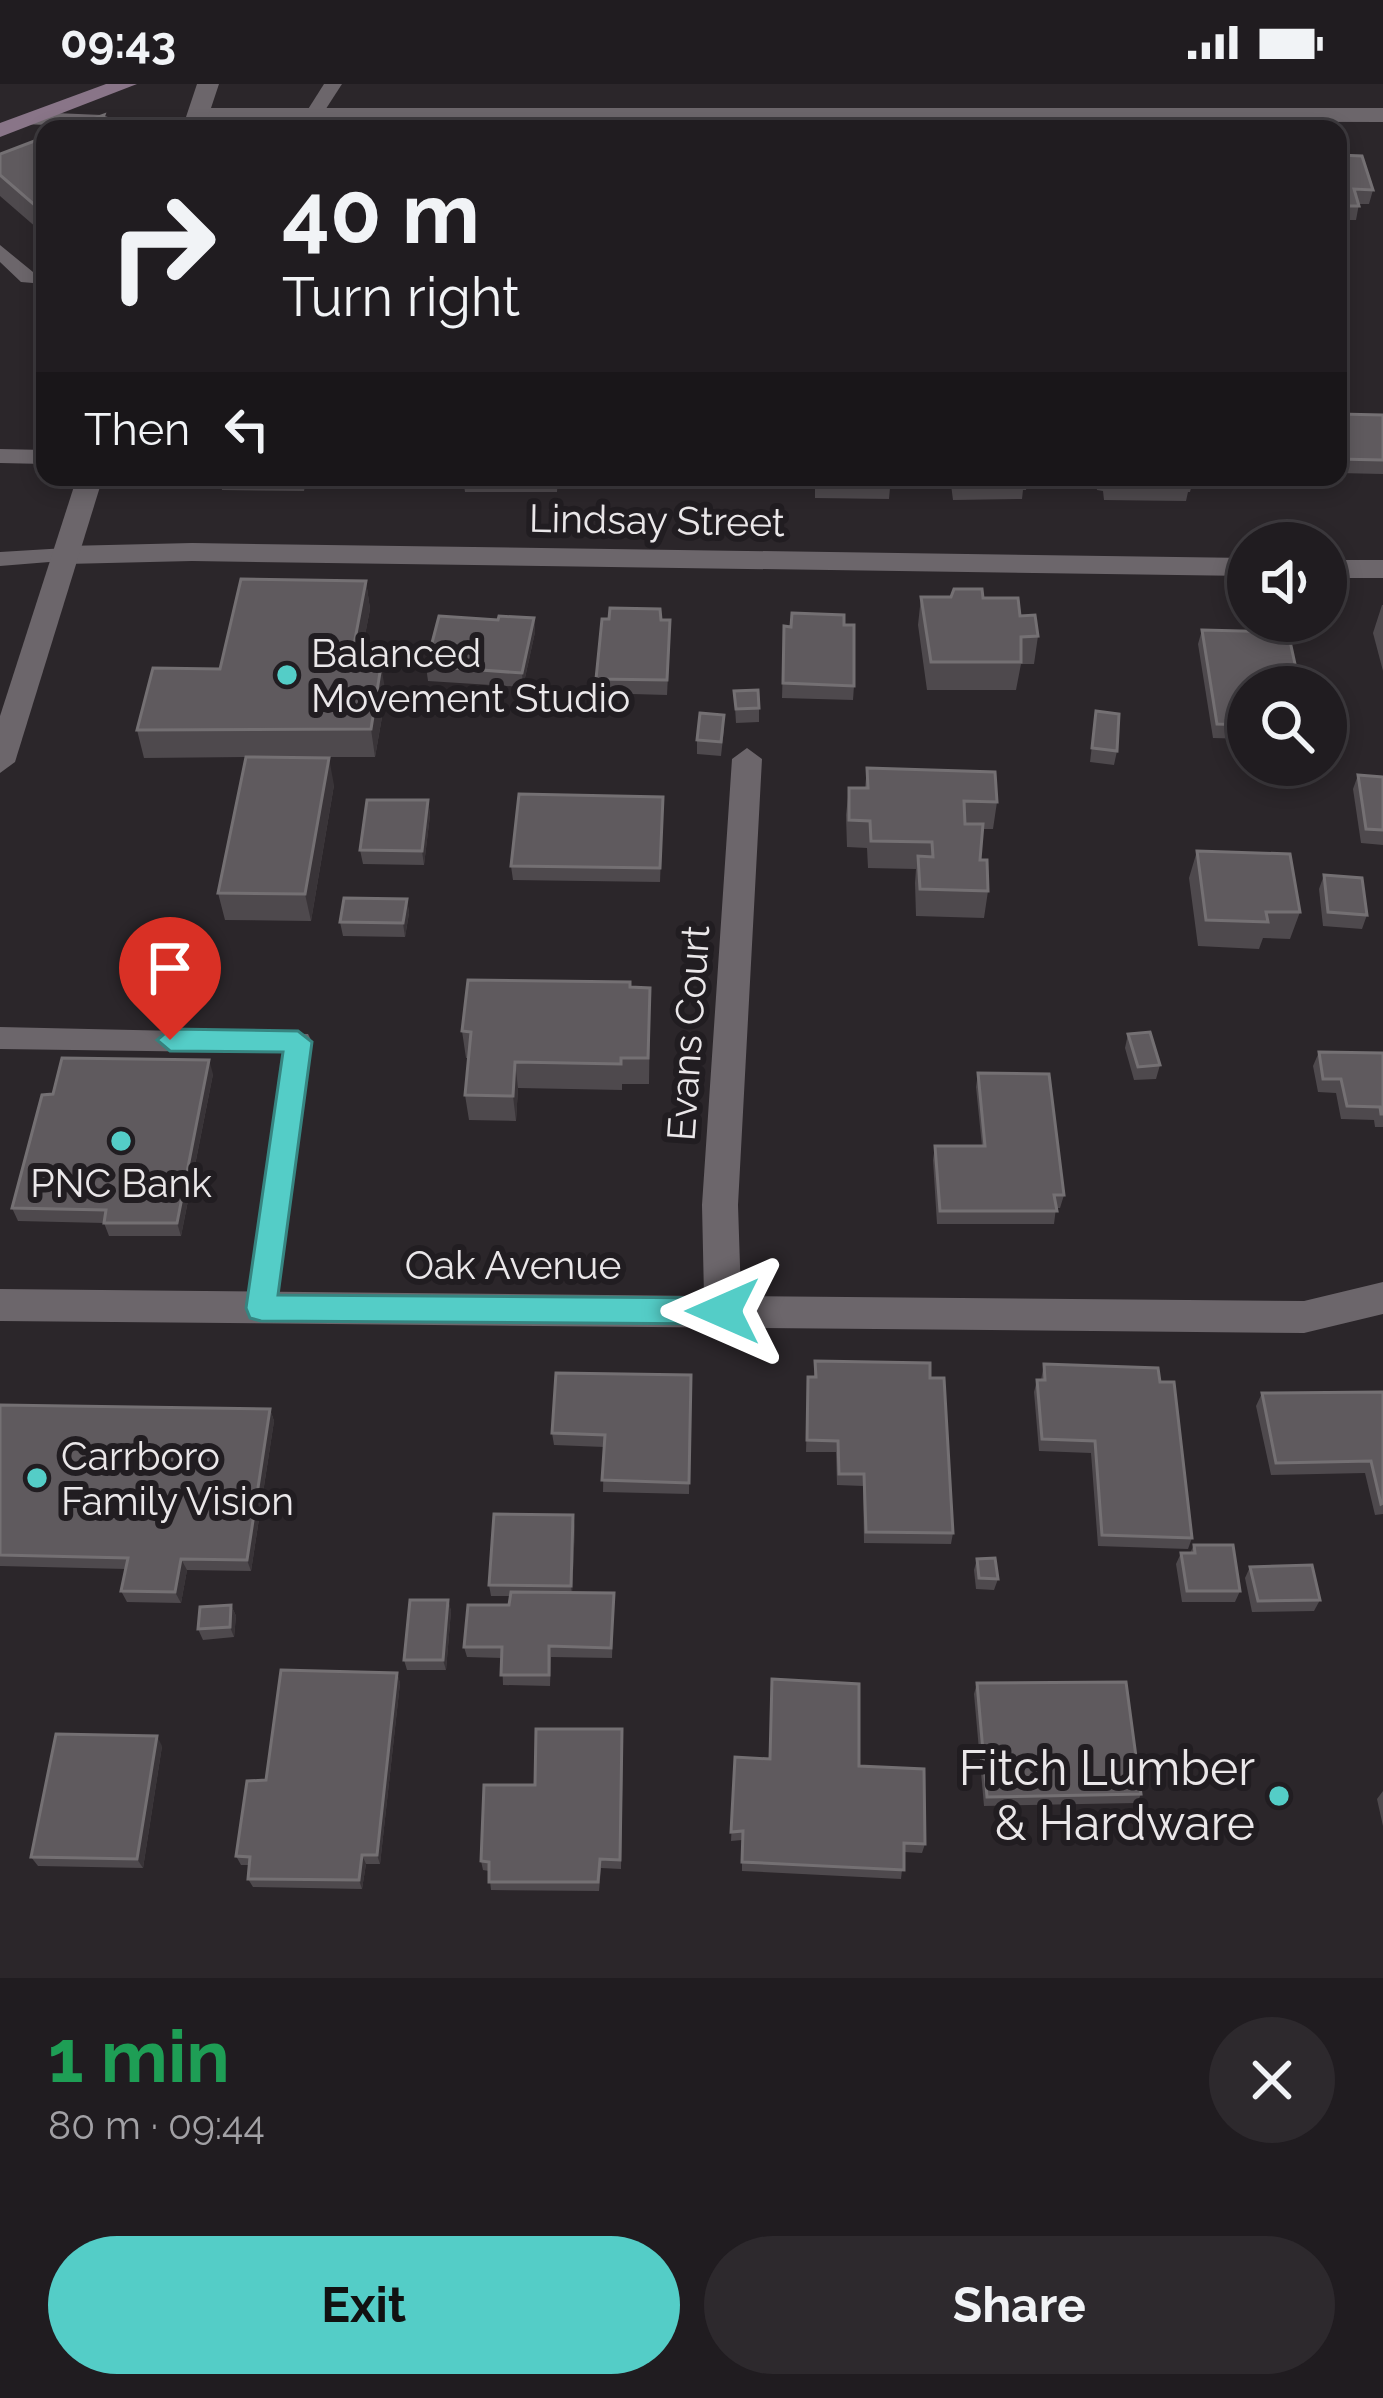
<!DOCTYPE html>
<html lang="en">
<head>
<meta charset="utf-8">
<style>
	body { margin:0; font-family:Raleway,sans-serif; background:#2d292d; color:#f1f3f6; height:100vh; display:flex; flex-direction:column; font-size:45px; white-space:nowrap }
	* { box-sizing:border-box; margin:0 }
	p { font-size:39px; color:#a2a1a5 }
	.icon { flex:none; width:66px; height:66px; fill:none; stroke:currentColor; stroke-width:2; stroke-linecap:round; stroke-linejoin:round }
	.map { position:relative; height:1894px; overflow:hidden }
	.panel { display:flex; flex-direction:column; background:#201c20; flex:1 }
	.panel>* { flex:none }
	.hud { position:absolute; left:36px; top:36px; width:1311px; height:366px; border-radius:24px; box-shadow:0 6px 18px #0003,0 0 0 3px #3d3a3e; background:#201c20; color:#f1f3f6; overflow:hidden }
	.fabs { position:absolute; left:1227px; top:438px; display:grid; gap:24px }
	.fabs a { display:grid; place-items:center; width:120px; height:120px; border-radius:50%; background:#201c20; box-shadow:0 6px 18px #0003,0 0 0 3px #3d3a3e; font-size:60px }
	.pin { position:absolute; display:grid; place-items:center; width:102px; height:102px; color:#fff; margin:-123px -51px; border-radius:50% 50% 50% 0; rotate:-45deg; box-shadow:0 0 12px #0007 }
	.pin .icon { rotate:45deg }
	.me { position:absolute; width:132px; margin:-66px; rotate:270deg; stroke-linejoin:round; filter:drop-shadow(0 0 9px #0008) }
	.turn { display:flex; align-items:center; gap:42px; height:252px; padding:0 48px; font-size:54px }
	.turn .icon { width:156px; height:156px; stroke-width:2.5 }
	.turn b { display:block; font-size:84px; line-height:102px }
	.then { display:flex; align-items:center; height:114px; padding:0 48px; background:#0003; gap:24px; font-size:45px }
	.round { display:grid; place-items:center; flex:none; width:126px; height:126px; border-radius:63px; background:#2d292d }
	.head { display:flex; align-items:center; justify-content:space-between; height:204px; padding:0 48px }
	h1 { font-size:72px; font-weight:700; line-height:90px; color:#1e9e55 }
	.cta { display:flex; gap:24px; margin-top:auto; padding:24px 48px }
	.cta a { flex:1; height:138px; border-radius:72px; background:#54cdc7; color:#111; font-size:48px; font-weight:700; line-height:138px; text-align:center }
	.cta a+a { background:#2d292d; color:#f1f3f6 }
	.status { display:flex; justify-content:space-between; align-items:center; height:84px; padding:0 60px; background:#201c20; direction:ltr }
	.status svg { height:33px; fill:currentColor }
	.map>svg:first-child { display:block }
</style>
</head>
<body>
<div class="status"><b>09:43</b><svg viewBox="0 0 49 12"><path d="M0 12V9h3v3zM5 12V6h3v6zM10 12V3h3v9zM15 12V0h3v12zM26 1h20v11H26zM47 4h2v5h-2z"/></svg></div>
<div class="map">
<svg width="1383" height="1894" viewBox="0 0 1383 1894">
	<rect width="100%" height="100%" fill="#2b262a"/>
	<g fill="none" stroke-linecap="round" stroke-linejoin="round">
		<!-- service -->
		<g fill="#6c666b" fill-rule="evenodd">
			<polygon points="324,0 342,0 320,34 308,34 305,30"/>
			<polygon points="0,161 33,188 45,188 45,200 21,198 0,178"/>
			<polygon points="0,365 45,366 45,380 0,379"/>
			<polygon points="66,464 74,466 74,476 0,482 0,468"/>
			<polygon points="0,943 308,950 312,958 272,1233 261,1237 250,1233 246,1224 283,969 0,965"/>
		</g>
		<!-- minor -->
		<g fill="#6c666b" fill-rule="evenodd">
			<polygon points="198,24 1383,24 1383,38 190,36 187,31"/>
			<polygon points="192,459 1248,474 1248,492 192,477 66,480 52,471 66,462"/>
			<rect x="1326" y="476" width="57" height="18"/>
			<polygon points="747,664 762,675 738,1121 741,1212 1304,1217 1383,1198 1383,1230 1304,1249 0,1237 0,1205 704,1212 702,1121 732,675"/>
		</g>
		<!-- tertiary -->
		<g fill="#6c666b" fill-rule="evenodd">
			<polygon points="197,0 219,0 204,45 182,45"/>
			<polygon points="31,28 102,31 143,45 23,40 20,35"/>
			<polygon points="77,393 103,393 15,678 0,689 0,632"/>
		</g>
		<!-- secondary -->
		<polygon fill="#897588" fill-rule="evenodd" points="106,0 137,0 0,53 0,39"/>
	</g>
	<!-- wall -->
	<g fill="#4e494d">
		<polygon points="45,53 45,151 0,112 0,70"/>
		<polygon points="1338,71 1373,106 1369,120 1359,120 1356,136 1338,136"/>
		<polygon points="1338,330 1383,331 1383,390 1338,389"/>
		<polygon points="220,393 307,393 304,407 222,406"/>
		<polygon points="558,393 557,408 465,408 463,394"/>
		<polygon points="723,393 769,393 769,401 723,400"/>
		<polygon points="808,393 901,393 899,405 890,404 889,415 815,414 815,403 808,403"/>
		<polygon points="950,393 1028,393 1026,406 1023,406 1022,415 953,416"/>
		<polygon points="1095,393 1194,393 1190,408 1188,408 1186,417 1104,416 1103,407 1097,406"/>
		<polygon points="366,497 370,525 359,582 386,610 375,673 284,673 334,701 311,837 225,836 218,809 246,673 144,674 137,646 220,585"/>
		<polygon points="921,513 983,514 1020,532 1038,552 1034,580 1021,580 1016,606 927,606 918,541"/>
		<polygon points="1382,521 1383,521 1383,587 1373,549"/>
		<polygon points="534,534 535,548 523,603 428,597 426,582 498,536"/>
		<polygon points="609,535 661,536 670,551 667,611 597,609 596,595"/>
		<polygon points="844,541 854,602 853,616 782,614 784,542"/>
		<polygon points="1202,546 1248,603 1248,655 1213,654 1198,560"/>
		<polygon points="734,607 759,624 759,638 736,639"/>
		<polygon points="1096,627 1117,667 1114,681 1090,678"/>
		<polygon points="724,645 721,672 697,670 697,656"/>
		<polygon points="867,684 997,718 993,745 983,745 980,776 988,807 984,834 916,832 915,799 916,785 868,784 867,764 847,763 846,731 849,704 865,704"/>
		<polygon points="1358,691 1383,693 1383,761 1361,759 1353,705"/>
		<polygon points="663,713 660,798 513,796 511,782"/>
		<polygon points="428,716 430,731 424,781 363,780 360,766"/>
		<polygon points="1197,767 1300,828 1290,855 1263,854 1259,865 1198,862 1189,794"/>
		<polygon points="1324,791 1367,831 1362,845 1323,842 1319,805"/>
		<polygon points="407,815 409,829 405,853 343,852 340,838"/>
		<polygon points="630,903 650,930 649,1000 622,1000 622,1006 518,1004 516,1037 469,1036 465,1011 469,974 466,974 462,947"/>
		<polygon points="1128,950 1160,981 1156,995 1134,996 1125,964"/>
		<polygon points="1319,968 1383,969 1383,1043 1375,1043 1374,1036 1341,1035 1336,1009 1318,1008 1313,982"/>
		<polygon points="978,989 1064,1111 1060,1124 1056,1124 1054,1140 937,1140 933,1076 935,1062 982,1062 976,1003"/>
		<polygon points="213,990 181,1152 109,1152 104,1139 18,1137 12,1124 53,1010"/>
		<polygon points="815,1277 930,1294 953,1449 951,1460 864,1459 863,1402 837,1401 836,1368 806,1368 808,1293 814,1293"/>
		<polygon points="1044,1280 1192,1454 1188,1465 1098,1462 1091,1369 1039,1367 1034,1308 1037,1296 1041,1296"/>
		<polygon points="691,1291 689,1410 603,1408 604,1363 554,1361 552,1349"/>
		<polygon points="1383,1308 1383,1430 1375,1431 1365,1389 1271,1391 1256,1322 1262,1309"/>
		<polygon points="0,1321 270,1325 274,1337 251,1487 187,1486 181,1519 127,1518 121,1507 126,1485 0,1482"/>
		<polygon points="575,1442 572,1509 614,1509 612,1574 551,1573 550,1602 503,1601 502,1574 467,1573 464,1563 509,1521 510,1512 491,1512 489,1501"/>
		<polygon points="1194,1461 1240,1507 1235,1518 1182,1518 1176,1480 1181,1469 1190,1469"/>
		<polygon points="977,1475 998,1495 994,1506 976,1505 974,1486"/>
		<polygon points="1250,1483 1320,1516 1314,1527 1252,1528 1245,1494"/>
		<polygon points="448,1516 451,1527 446,1586 407,1586 404,1576"/>
		<polygon points="231,1521 236,1532 234,1553 203,1556 198,1545"/>
		<polygon points="397,1589 400,1599 380,1780 366,1780 362,1805 253,1803 248,1795 249,1781 241,1781 236,1772 266,1696"/>
		<polygon points="977,1599 1141,1710 1137,1719 984,1722 974,1610"/>
		<polygon points="623,1655 621,1785 601,1784 599,1807 491,1806 489,1787 483,1786 481,1777 535,1701"/>
		<polygon points="162,1662 143,1784 38,1782 31,1773"/>
		<polygon points="735,1673 859,1682 925,1760 922,1769 904,1768 901,1795 742,1787 742,1756 731,1757"/>
		<polygon points="1383,1707 1383,1742 1377,1715"/>
	</g>
	<!-- shaded-wall -->
	<g fill="#393438">
		<polygon points="104,31 107,45 99,45"/>
		<polygon points="366,497 370,525 354,610 350,582"/>
		<polygon points="534,534 535,548 523,603 522,589"/>
		<polygon points="381,582 386,610 375,673 371,645"/>
		<polygon points="329,674 334,701 311,837 305,810"/>
		<polygon points="428,716 430,731 424,781 422,767"/>
		<polygon points="407,815 409,829 405,853 403,839"/>
		<polygon points="209,976 213,990 181,1152 177,1139"/>
		<polygon points="515,978 518,1004 516,1037 513,1012"/>
		<polygon points="270,1325 274,1337 251,1487 247,1476"/>
		<polygon points="573,1431 575,1442 572,1513 571,1502"/>
		<polygon points="181,1475 187,1486 181,1519 175,1508"/>
		<polygon points="448,1516 451,1527 446,1586 443,1576"/>
		<polygon points="231,1521 236,1532 234,1553 230,1543"/>
		<polygon points="397,1589 400,1599 380,1780 377,1771"/>
		<polygon points="157,1652 162,1662 143,1784 137,1775"/>
		<polygon points="362,1771 366,1780 362,1805 359,1796"/>
	</g>
	<!-- building -->
	<g fill="#5f5a5e" stroke="#747073" stroke-width="3">
		<polygon points="104,31 99,45 65,45"/>
		<polygon points="45,53 45,130 0,91 0,70"/>
		<polygon points="1338,71 1362,72 1373,106 1354,105 1359,122 1338,122"/>
		<polygon points="1338,330 1383,331 1383,376 1338,375"/>
		<polygon points="556,393 556,394 463,394 463,393"/>
		<polygon points="241,495 366,497 350,582 381,582 371,645 137,646 153,584 220,585"/>
		<polygon points="954,505 982,505 983,514 1018,514 1020,532 1035,531 1038,552 1021,553 1021,578 931,578 921,513 951,513"/>
		<polygon points="610,524 660,525 661,536 670,536 667,596 596,595 602,535 609,535"/>
		<polygon points="792,529 844,531 844,541 854,541 854,602 783,599 784,542 791,543"/>
		<polygon points="439,532 498,536 499,532 534,534 522,589 426,582"/>
		<polygon points="1202,546 1288,548 1300,603 1248,603 1248,641 1217,640"/>
		<polygon points="758,606 759,624 736,625 734,607"/>
		<polygon points="1096,627 1119,630 1117,667 1092,664"/>
		<polygon points="700,629 724,631 721,658 697,656"/>
		<polygon points="246,673 329,674 305,810 218,809"/>
		<polygon points="867,684 995,688 997,718 964,717 965,740 983,740 980,776 987,776 988,807 920,805 918,772 933,773 932,758 871,757 870,737 849,736 849,704 868,704"/>
		<polygon points="1358,691 1383,693 1383,746 1366,745"/>
		<polygon points="519,710 663,713 660,784 511,782"/>
		<polygon points="367,716 428,716 422,767 360,766"/>
		<polygon points="1197,767 1290,770 1300,828 1266,828 1268,838 1206,836"/>
		<polygon points="1324,791 1362,794 1367,831 1328,828"/>
		<polygon points="344,814 407,815 403,839 340,838"/>
		<polygon points="468,896 630,898 630,903 650,904 648,974 621,974 621,980 515,978 513,1012 465,1011 471,948 462,947"/>
		<polygon points="1150,948 1160,981 1138,983 1128,950"/>
		<polygon points="1319,968 1383,969 1383,1030 1381,1030 1380,1023 1347,1022 1341,995 1323,995"/>
		<polygon points="62,974 209,976 177,1139 104,1139 106,1126 12,1124 42,1011 53,1010"/>
		<polygon points="978,989 1049,990 1064,1111 1054,1111 1057,1127 940,1127 935,1062 985,1062"/>
		<polygon points="815,1277 930,1279 930,1294 944,1294 953,1449 866,1448 864,1390 839,1390 838,1357 807,1356 808,1293 816,1293"/>
		<polygon points="1044,1280 1158,1284 1160,1298 1174,1298 1192,1454 1102,1451 1095,1357 1042,1355 1037,1296 1045,1296"/>
		<polygon points="556,1289 691,1291 689,1399 602,1396 605,1351 552,1349"/>
		<polygon points="1383,1308 1383,1419 1381,1420 1371,1377 1276,1379 1262,1309"/>
		<polygon points="0,1321 270,1325 247,1476 181,1475 175,1508 121,1507 128,1474 0,1471"/>
		<polygon points="494,1430 573,1431 571,1502 489,1501"/>
		<polygon points="1194,1461 1233,1461 1240,1507 1187,1507 1181,1469 1195,1469"/>
		<polygon points="995,1474 998,1495 979,1494 977,1475"/>
		<polygon points="1312,1481 1320,1516 1258,1517 1250,1483"/>
		<polygon points="511,1508 614,1509 611,1564 549,1562 549,1591 501,1591 502,1563 464,1563 468,1521 509,1521"/>
		<polygon points="410,1516 448,1516 443,1576 404,1576"/>
		<polygon points="231,1521 230,1543 198,1545 200,1523"/>
		<polygon points="281,1586 397,1589 377,1771 362,1771 359,1796 248,1795 250,1773 236,1772 247,1697 266,1696"/>
		<polygon points="772,1595 859,1600 859,1682 924,1685 925,1760 904,1759 904,1786 742,1778 743,1747 731,1748 735,1673 770,1675"/>
		<polygon points="1126,1598 1141,1710 987,1713 977,1599"/>
		<polygon points="536,1645 622,1645 620,1776 600,1775 598,1798 489,1798 489,1778 481,1777 484,1701 535,1701"/>
		<polygon points="56,1650 157,1652 137,1775 31,1773"/>
	</g>
	<!-- route -->
	<polygon fill="#54cdc7" stroke="#378581" stroke-width="3" points="170,945 298,947 312,958 278,1211 723,1214 734,1218 738,1227 734,1237 723,1240 261,1237 250,1234 246,1224 283,968 170,967 157,956"/>
	<!-- markers -->
	<g fill="#54cdc7" stroke="#211d21" stroke-width="4.5">
		<circle cx="287" cy="591" r="12"/>
		<circle cx="121" cy="1057" r="12"/>
		<circle cx="37" cy="1394" r="12"/>
		<circle cx="1279" cy="1712" r="12"/>
	</g>
	<g text-anchor="middle" stroke-width="12" stroke-linejoin="round" paint-order="stroke">
		<!-- street labels -->
		<g font-size="39" fill="#eae7e9" stroke="#211d21">
			<text transform="translate(657 436) rotate(1)" y="14">Lindsay Street</text>
			<text transform="translate(688 949) rotate(-86)" y="14">Evans Court</text>
			<text x="513" y="1195">Oak Avenue</text>
		</g>
		<!-- poi labels -->
		<g font-size="39" fill="#eae7e9" stroke="#211d21" text-anchor="start">
			<text x="311" y="583">Balanced<tspan x="311" dy="45">Movement Studio</tspan></text>
			<text x="121" y="1113" text-anchor="middle">PNC Bank</text>
			<text x="61" y="1386">Carrboro<tspan x="61" dy="45">Family Vision</tspan></text>
		</g>
		<!-- near-poi labels -->
		<g font-size="48" fill="#eae7e9" stroke="#211d21" text-anchor="end">
			<text x="1255" y="1701">Fitch Lumber<tspan x="1255" dy="55">&amp; Hardware</tspan></text>
		</g>
	</g>
</svg>
<div class="fabs">
<a><svg class="icon" aria-label="sound" viewBox="0 0 24 24"><path d="M4 9h4l5-4v14l-5-4H4zM17 9q2 3 0 6"/></svg></a>
<a><svg class="icon" aria-label="search" viewBox="0 0 24 24"><circle cx="10" cy="10" r="6"/><path d="M15 15l6 6"/></svg></a>
</div>
<div class="pin" style="left:170px;top:956px;background:#d93025"><svg class="icon" aria-label="arrive" viewBox="0 0 24 24"><path d="M6 21V4h12l-3 4 3 4H6"/></svg></div>
<svg class="me" style="left:723px;top:1227px" viewBox="-20 -20 40 40"><path d="M0-17L14 15 0 8-14 15z" fill="#54cdc7" stroke="#fff" stroke-width="4"/></svg>
<div class="hud">
<div class="turn"><svg class="icon" aria-label="right" viewBox="0 0 24 24"><path d="M7 20v-9h11M14 6l5 5-5 5"/></svg><div><b>40 m</b>Turn right</div></div>
<div class="then">Then<svg class="icon" aria-label="left" viewBox="0 0 24 24"><path d="M17 20v-9H6M10 6l-5 5 5 5"/></svg></div>
</div>
</div>
<section class="panel">
<div class="head"><div><h1>1 min</h1><p>80 m · 09:44</p></div><a class="round"><svg class="icon" aria-label="close" viewBox="0 0 24 24"><path d="M6 6l12 12M18 6L6 18"/></svg></a></div>
<div class="cta"><a>Exit</a><a>Share</a></div>
</section>
</body>
</html>
